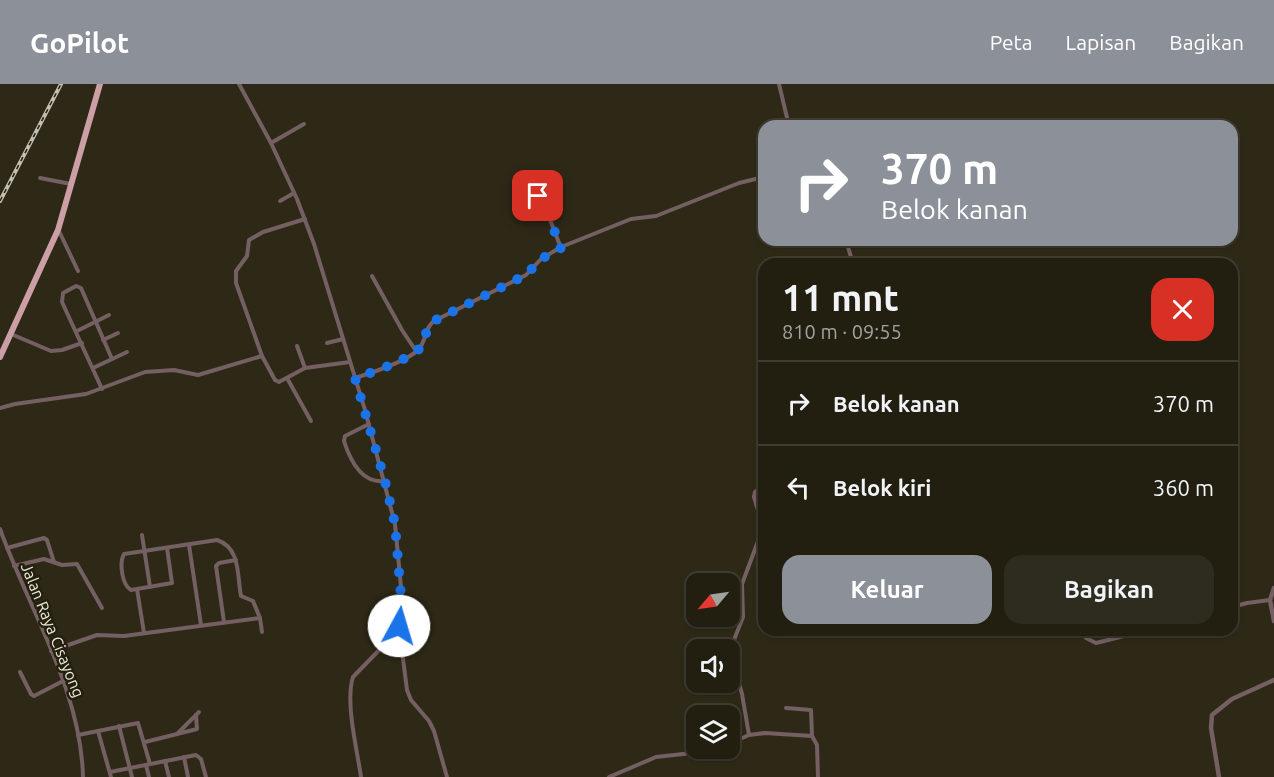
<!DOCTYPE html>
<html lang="id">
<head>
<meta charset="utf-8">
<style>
	body { margin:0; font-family:Ubuntu,sans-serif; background:#2e2c1f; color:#f1f3f6; height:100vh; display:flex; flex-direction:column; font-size:22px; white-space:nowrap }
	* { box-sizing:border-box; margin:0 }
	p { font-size:20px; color:#a2a29f }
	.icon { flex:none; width:33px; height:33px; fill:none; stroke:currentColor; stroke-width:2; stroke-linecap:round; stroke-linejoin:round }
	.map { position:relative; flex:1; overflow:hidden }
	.sheet { position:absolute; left:758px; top:174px; width:480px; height:378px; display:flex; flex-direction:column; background:#221f11; border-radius:18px; box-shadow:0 2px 4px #0004,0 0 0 2px #3f3d31 }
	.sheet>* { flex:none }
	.top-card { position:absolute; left:758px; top:36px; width:480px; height:126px; border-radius:18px; box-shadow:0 2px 4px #0004,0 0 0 2px #3f3d31; background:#8c9099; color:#fff; overflow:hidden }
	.needle { width:39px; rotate:241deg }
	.fabs { position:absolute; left:686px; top:489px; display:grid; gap:12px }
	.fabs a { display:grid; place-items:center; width:54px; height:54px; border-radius:12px; background:#221f11; box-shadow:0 2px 4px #0004,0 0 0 2px #3f3d31; font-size:30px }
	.pin { position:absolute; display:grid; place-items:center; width:51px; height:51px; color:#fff; margin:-26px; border-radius:12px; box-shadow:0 3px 9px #0006 }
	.me { position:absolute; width:66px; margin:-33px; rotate:6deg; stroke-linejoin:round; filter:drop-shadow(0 0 4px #0008) }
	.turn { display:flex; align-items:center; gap:21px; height:126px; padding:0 24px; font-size:27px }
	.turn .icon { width:78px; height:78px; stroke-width:2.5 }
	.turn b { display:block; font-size:42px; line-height:51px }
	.round { display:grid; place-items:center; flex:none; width:63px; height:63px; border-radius:18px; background:#2e2c1f }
	.head { display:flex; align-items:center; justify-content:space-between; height:102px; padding:0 24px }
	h1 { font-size:36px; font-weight:700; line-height:45px }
	.button { display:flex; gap:12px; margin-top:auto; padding:12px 24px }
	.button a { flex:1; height:69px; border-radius:18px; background:#8c9099; color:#fff; font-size:24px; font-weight:700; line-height:69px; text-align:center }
	.button a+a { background:#2e2c1f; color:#f1f3f6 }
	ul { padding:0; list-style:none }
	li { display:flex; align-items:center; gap:18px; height:84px; padding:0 24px; border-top:2px solid #3f3d31 }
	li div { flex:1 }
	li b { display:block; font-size:22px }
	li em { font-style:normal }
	header { display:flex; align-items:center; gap:36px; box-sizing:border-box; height:84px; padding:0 30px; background:#8c9099; color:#fff }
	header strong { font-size:28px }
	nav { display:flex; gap:33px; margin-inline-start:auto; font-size:21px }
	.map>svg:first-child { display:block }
</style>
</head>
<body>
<header>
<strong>GoPilot</strong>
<nav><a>Peta</a><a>Lapisan</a><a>Bagikan</a></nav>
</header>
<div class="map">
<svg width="1274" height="693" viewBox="0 0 1274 693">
	<rect width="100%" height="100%" fill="#2e2917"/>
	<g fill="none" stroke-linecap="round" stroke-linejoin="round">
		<!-- minor -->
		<g stroke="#745f62" stroke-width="4">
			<path d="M 239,0 L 271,59 L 297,115 L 314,160 L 365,326 L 395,440 L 403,524 L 399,542 L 385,560 L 353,593 C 345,618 357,665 361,693"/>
			<polyline points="779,0 789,42"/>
			<polyline points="271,59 304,40"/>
			<polyline points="40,94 71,100"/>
			<polyline points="538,112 549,133 561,164"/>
			<polyline points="280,117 294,109"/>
			<polyline points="59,147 78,187"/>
			<polyline points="846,156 853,180"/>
			<polyline points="372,192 402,246 416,267"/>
			<polyline points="77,247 109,231"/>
			<polyline points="11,250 51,267 62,266 82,259"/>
			<polyline points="103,256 118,249"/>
			<polyline points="327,259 343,255"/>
			<polyline points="297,262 305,284"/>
			<polyline points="262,272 236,199 236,187 247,172 249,156 263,148 305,135"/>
			<polyline points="93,284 127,268"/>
			<polyline points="287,294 311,337"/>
			<path d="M 355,294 C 371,289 407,277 418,266 C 427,257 424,244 434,237 L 526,191 L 541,175 L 561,163 L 631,135 L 656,132 L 739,99 L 764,93"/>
			<polyline points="102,305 62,218 63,209 76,202 81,204 112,275"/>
			<polyline points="0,324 15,320 86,310 145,288 174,286 198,291 262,272 275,296 279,298 305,284 350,278"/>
			<path d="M 369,340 L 345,352 L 344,357 C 350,376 361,400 385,397"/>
			<path d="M 0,445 C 29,526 81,605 83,693"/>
			<polyline points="142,451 150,503"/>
			<polyline points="189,461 201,541"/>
			<polyline points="7,464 44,454 47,456 54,478"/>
			<polyline points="14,482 44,475 62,481 77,480 102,524"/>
			<polyline points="1232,523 1247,519 1270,516"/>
			<polyline points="260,534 262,548"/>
			<polyline points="224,538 216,482 219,479 236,476"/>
			<polyline points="399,543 407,606 411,616 429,637 434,647 447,693"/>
			<polyline points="1082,546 1086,554 1096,559 1148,546"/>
			<polyline points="144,549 137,505 172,499 167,464"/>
			<path d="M 51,567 L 97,551 L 124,552 L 260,534 L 253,517 L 241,512 C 237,492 241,464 217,456 L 124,470 C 119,479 122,501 131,506 L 137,505"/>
			<polyline points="20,588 31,610 34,612 63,597"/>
			<polyline points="786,624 811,626 812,652"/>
			<polyline points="119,642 132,693"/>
			<polyline points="98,647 111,693"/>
			<polyline points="177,650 199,628"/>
			<polyline points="78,651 138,639 150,680"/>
			<polyline points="749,651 742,610 730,566 743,533 742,500 760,452 760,433 754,413 755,408 764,401"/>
			<polyline points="145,658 197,645 196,631"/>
			<polyline points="729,660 749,651 765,649 812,652 817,661 818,693"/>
			<polyline points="184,673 188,693"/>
			<polyline points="165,677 169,693"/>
			<polyline points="146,681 149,693"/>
			<polyline points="110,688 196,671 201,675 206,693"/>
			<polyline points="609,693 656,673 710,667 719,664"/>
		</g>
		<!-- tertiary -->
		<g stroke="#745f62" stroke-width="4.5">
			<polyline points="1274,504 1270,516 1274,537"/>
			<polyline points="1219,693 1211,644 1212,631 1232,615 1274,596"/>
		</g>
		<!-- trunk -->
		<polyline stroke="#cc9ea5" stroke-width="6" points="0,273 58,146 100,0"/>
		<!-- rail casing -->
		<g stroke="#c3c0b3" stroke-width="4">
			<polyline id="rail" points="0,117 61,0"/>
		</g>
		<!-- rail -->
		<use href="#rail" stroke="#24200e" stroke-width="1.5" stroke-dasharray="4.5" stroke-linecap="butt"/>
	</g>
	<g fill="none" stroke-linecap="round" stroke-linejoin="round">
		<!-- route -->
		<path stroke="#1a73e8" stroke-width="10" stroke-dasharray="0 18" d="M 399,542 L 402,524 L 395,440 L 385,397 L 355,294 C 371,289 408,276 419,265 C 427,256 424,244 434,237 L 526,191 L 541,175 L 561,164 L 549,133 L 538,112"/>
	</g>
	<g text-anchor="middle" stroke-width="5" stroke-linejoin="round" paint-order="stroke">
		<!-- street labels -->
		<g font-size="16" fill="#ece9de" stroke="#24200e">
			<text transform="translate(53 546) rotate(68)" y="6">Jalan Raya Cisayong</text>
		</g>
	</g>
</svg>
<div class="fabs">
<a><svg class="needle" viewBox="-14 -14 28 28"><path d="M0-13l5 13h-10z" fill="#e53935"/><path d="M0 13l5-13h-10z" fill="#a2a29f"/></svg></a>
<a><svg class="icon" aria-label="sound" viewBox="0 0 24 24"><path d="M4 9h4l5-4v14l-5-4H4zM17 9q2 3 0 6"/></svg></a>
<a><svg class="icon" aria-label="layers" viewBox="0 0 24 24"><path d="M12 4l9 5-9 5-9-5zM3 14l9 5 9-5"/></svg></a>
</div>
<div class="pin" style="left:538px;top:112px;background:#d93025"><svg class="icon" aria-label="arrive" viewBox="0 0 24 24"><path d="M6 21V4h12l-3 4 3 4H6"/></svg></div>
<svg class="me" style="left:399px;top:542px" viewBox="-20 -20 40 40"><circle r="19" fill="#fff"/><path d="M0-13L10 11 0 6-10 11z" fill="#1a73e8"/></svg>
<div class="top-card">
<div class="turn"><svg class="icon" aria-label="right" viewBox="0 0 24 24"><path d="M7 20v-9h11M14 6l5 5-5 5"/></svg><div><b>370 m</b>Belok kanan</div></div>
</div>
<section class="sheet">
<div class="head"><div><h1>11 mnt</h1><p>810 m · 09:55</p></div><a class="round" style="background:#d93025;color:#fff"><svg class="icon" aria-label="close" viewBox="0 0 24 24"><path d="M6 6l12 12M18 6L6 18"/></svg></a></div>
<ul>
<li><svg class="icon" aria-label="right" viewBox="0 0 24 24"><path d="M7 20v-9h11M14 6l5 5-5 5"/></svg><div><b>Belok kanan</b></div><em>370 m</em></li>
<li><svg class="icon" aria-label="left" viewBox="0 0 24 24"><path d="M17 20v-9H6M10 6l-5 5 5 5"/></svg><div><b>Belok kiri</b></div><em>360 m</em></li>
</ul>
<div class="button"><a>Keluar</a><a>Bagikan</a></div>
</section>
</div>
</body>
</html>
